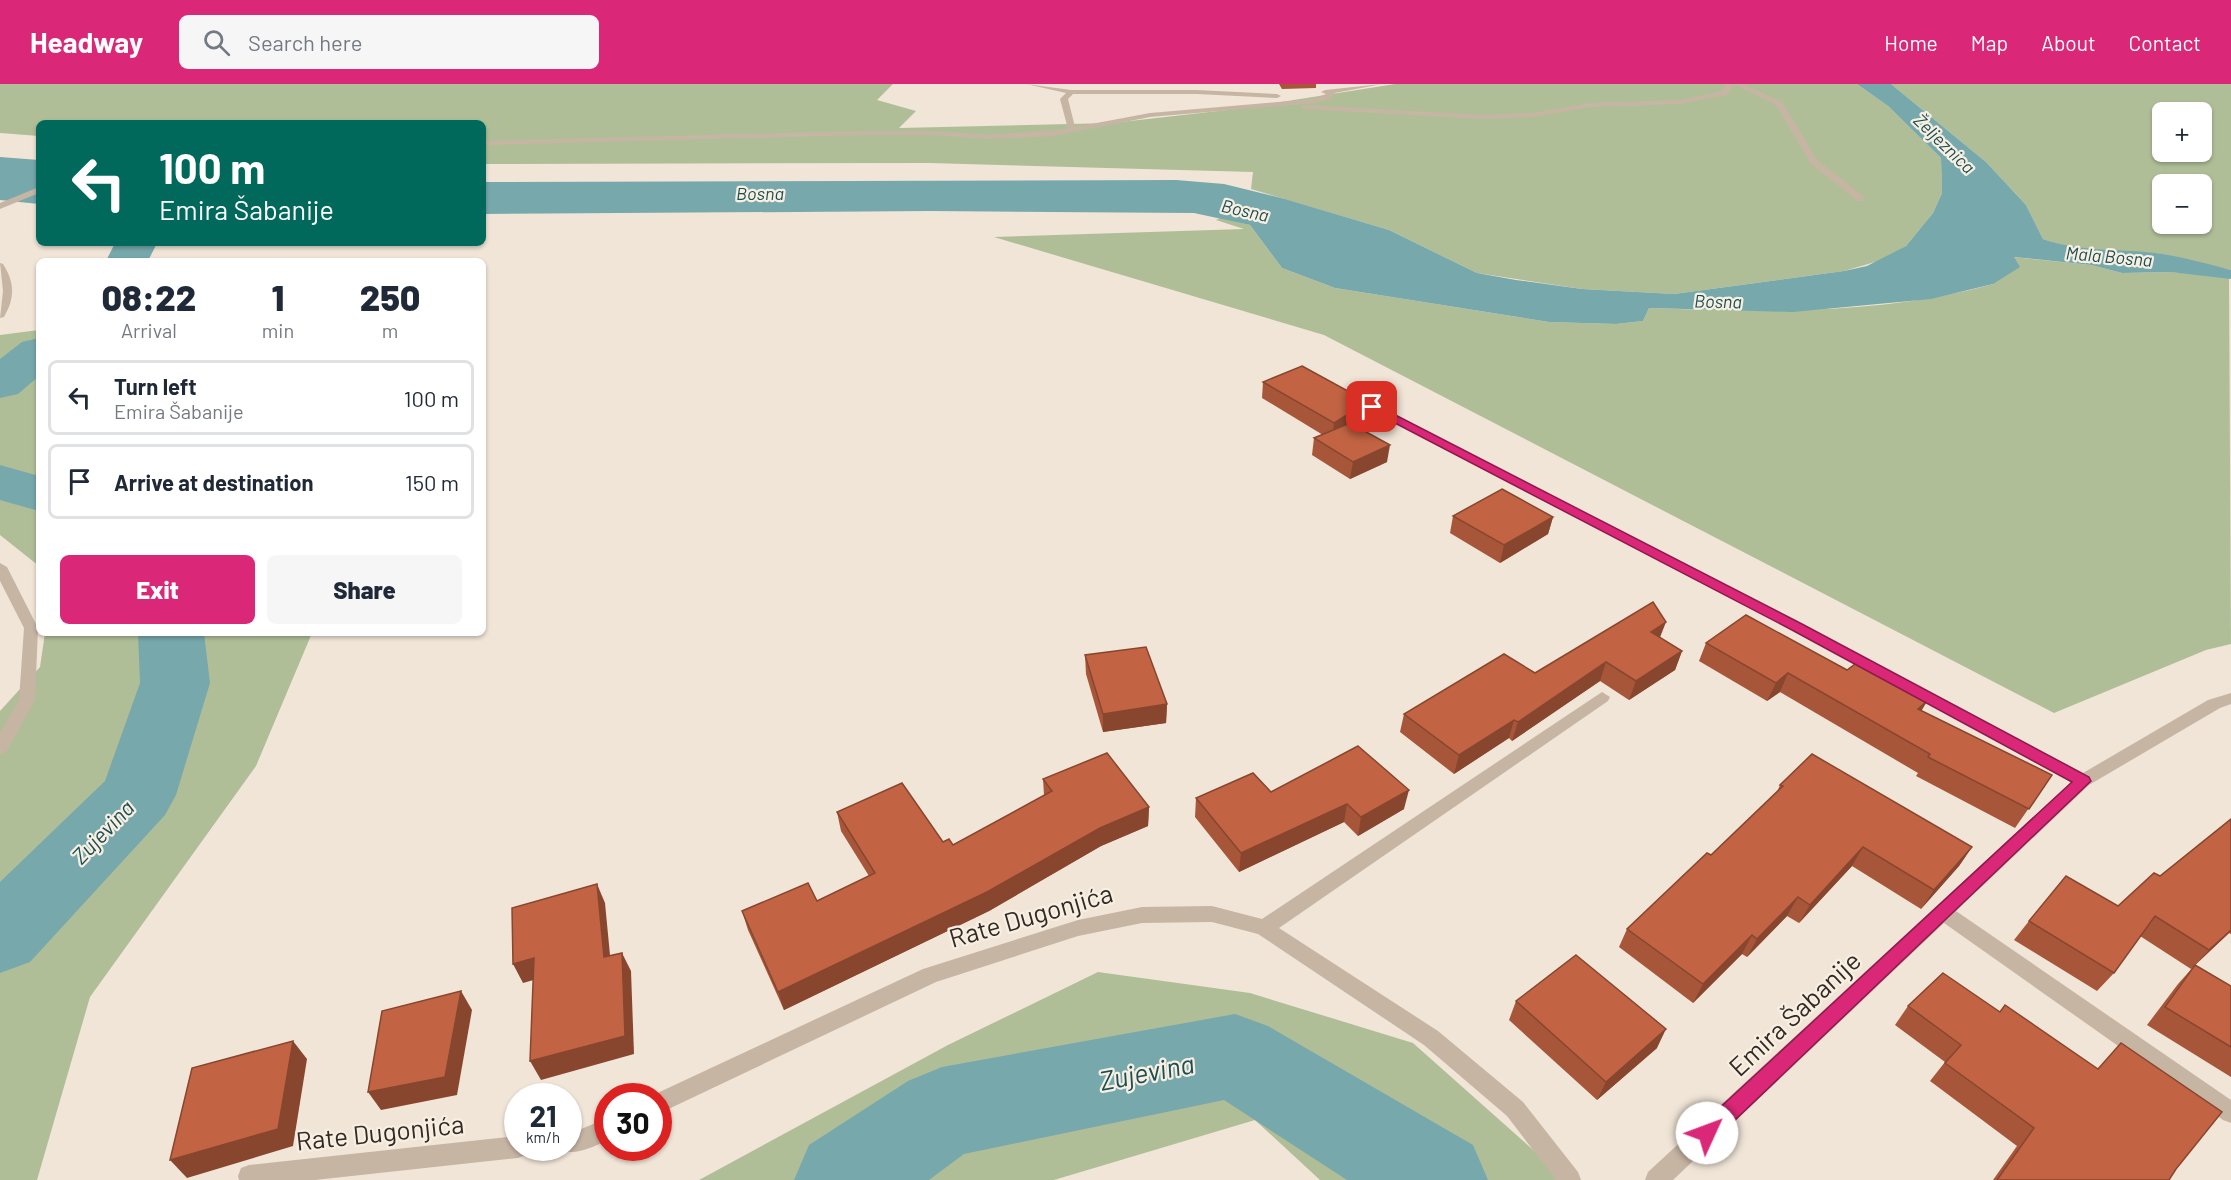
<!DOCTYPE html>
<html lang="en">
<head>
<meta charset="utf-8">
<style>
	body { margin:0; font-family:Barlow,sans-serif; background:#f6f6f7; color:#1f2937; height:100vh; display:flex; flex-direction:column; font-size:22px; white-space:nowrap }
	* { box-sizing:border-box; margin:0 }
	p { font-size:20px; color:#747a83 }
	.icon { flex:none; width:33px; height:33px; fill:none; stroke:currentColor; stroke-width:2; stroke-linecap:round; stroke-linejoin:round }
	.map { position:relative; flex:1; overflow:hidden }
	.panel { position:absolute; left:36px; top:174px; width:450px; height:378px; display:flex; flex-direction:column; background:#fff; border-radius:9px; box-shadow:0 2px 4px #0004 }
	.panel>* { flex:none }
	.guide { position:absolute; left:36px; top:36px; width:450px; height:126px; border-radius:9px; box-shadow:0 2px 4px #0004; background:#00695c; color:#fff; overflow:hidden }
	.tools { position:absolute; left:2152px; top:18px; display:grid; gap:12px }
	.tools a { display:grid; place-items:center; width:60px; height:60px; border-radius:9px; background:#fff; box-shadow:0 2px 4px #0004; font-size:30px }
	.speed { position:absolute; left:504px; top:999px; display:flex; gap:12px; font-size:30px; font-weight:700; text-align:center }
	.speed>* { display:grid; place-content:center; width:78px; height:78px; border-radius:50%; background:#fff; box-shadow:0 2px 4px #0004; line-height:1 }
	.speed small { font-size:15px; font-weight:400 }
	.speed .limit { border:9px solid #d22; background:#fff; color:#111 }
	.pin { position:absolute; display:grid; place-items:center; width:51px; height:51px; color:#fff; margin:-26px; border-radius:12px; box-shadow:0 3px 9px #0006 }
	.me { position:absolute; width:66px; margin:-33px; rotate:47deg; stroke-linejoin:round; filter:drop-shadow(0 0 4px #0008) }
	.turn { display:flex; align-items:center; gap:21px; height:126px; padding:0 24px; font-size:27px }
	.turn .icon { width:78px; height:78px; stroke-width:2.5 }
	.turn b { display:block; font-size:42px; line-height:51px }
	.eta { display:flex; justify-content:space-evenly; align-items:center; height:102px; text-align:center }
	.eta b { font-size:36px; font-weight:800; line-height:42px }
	.button { display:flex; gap:12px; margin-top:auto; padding:12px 24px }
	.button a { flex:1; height:69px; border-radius:9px; background:#db2777; color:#fff; font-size:24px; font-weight:800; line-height:69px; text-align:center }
	.button a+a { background:#f6f6f7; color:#1f2937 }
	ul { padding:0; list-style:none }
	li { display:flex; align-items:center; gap:18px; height:75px; margin:0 12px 9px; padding:0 12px; border:3px solid #e0e1e3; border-radius:9px }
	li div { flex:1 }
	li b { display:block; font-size:22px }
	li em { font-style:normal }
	header { display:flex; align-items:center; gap:36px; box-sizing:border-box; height:84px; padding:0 30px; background:#db2777; color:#fff }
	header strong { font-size:28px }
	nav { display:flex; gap:33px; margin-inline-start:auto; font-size:21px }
	.search { width:420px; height:54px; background:#f6f6f7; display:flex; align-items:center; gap:15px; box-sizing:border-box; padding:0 21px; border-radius:9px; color:#747a83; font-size:22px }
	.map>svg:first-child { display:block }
</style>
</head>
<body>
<header>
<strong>Headway</strong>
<div class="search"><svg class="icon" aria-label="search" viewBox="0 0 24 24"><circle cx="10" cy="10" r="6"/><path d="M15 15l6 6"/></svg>Search here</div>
<nav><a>Home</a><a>Map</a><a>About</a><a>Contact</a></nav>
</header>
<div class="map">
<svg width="2231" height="1096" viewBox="0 0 2231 1096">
	<rect width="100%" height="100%" fill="#f0e5d7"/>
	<!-- green -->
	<g fill="#b0be98" fill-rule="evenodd">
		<polygon points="0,0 893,0 877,16 916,27 899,44 1112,39 1236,25 1395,0 1857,0 1888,22 1941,74 1942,109 1933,129 1906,162 1882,176 1844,187 1674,210 1582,205 1477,189 1389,146 1251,105 1253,88 929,79 483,80 483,39 39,39 39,52 0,49"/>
		<path d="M 1891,0 L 2231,0 L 2231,186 L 2162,170 L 2067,164 L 2043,155 L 2026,121 L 1986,78 ZM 2163,28 L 2202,28 L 2202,68 L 2163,68 ZM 2163,100 L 2202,100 L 2202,140 L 2163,140 Z"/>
		<path d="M 1220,134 L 1250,141 L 1282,184 L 1335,204 L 1549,238 L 1616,240 L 1643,237 L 1649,224 C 1765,228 1881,231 1993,200 L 2013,173 L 2091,181 L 2122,189 L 2170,188 L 2229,193 L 2231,560 L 2206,566 L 2054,629 L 1324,251 L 994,153 L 1244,145 L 1216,136 Z"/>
		<polygon points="39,246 39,482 0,451 0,251"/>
		<polygon points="45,549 312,549 256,682 90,913 37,1096 0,1096 0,627 40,583"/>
		<polygon points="1098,888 1250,909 1413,959 1567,1096 1320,1096 1255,1036 1054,1096 699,1096 948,961"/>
	</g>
	<!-- water -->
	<g fill="#77a8ac">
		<path d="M 1857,0 L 1891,0 L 1986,78 L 2026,121 L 2043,155 C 2082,169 2122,164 2163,170 C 2185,174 2209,180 2231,186 L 2231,195 L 2170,188 L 2122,189 L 2091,181 L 2014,173 L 2020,183 L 1993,200 L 1931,215 L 1793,228 L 1649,224 L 1643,237 L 1616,240 L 1549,238 L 1335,204 L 1282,184 L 1250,141 L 1194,129 L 931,127 L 483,130 L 483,98 L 1176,96 L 1224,100 L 1285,115 L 1389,146 L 1477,189 L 1516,196 L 1582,205 L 1674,210 L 1844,187 L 1867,182 L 1906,162 L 1933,129 L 1942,109 L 1941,74 L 1888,22 Z"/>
		<polygon points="0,73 39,76 39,120 0,116"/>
	</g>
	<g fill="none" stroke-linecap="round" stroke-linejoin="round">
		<!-- river -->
		<g fill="#77a8ac" fill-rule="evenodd">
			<polygon points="115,159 157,159 148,177 106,177"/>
			<polygon points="39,254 39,292 18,310 0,314 0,275 22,258"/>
			<polygon points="0,381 39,392 39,427 0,416"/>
			<polygon points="138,549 204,549 210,599 176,711 165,731 30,878 0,889 0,798 105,697 140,599"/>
			<polygon points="1235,930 1268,942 1473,1061 1488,1096 1347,1096 1224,1016 964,1070 929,1096 794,1096 809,1061 908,997 942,983"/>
		</g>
		<!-- minor -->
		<g fill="#c7b5a4" fill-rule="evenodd">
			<polygon points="1026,0 1071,6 1197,6 1277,10 1281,12 1277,14 1197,10 1073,10 1068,15 1075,43 1150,29 1313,15 1326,10 1321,8 1325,6 1382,0 1335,9 1330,15 1314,19 1150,33 1053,52 990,55 933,51 863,51 483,61 483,57 863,47 933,47 990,51 1068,45 1060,15 1066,9"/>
			<polygon points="1726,0 1743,0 1782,18 1817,76 1864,113 1864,117 1858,117 1811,80 1776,21 1734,0 1727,11 1680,20 1590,23 1533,33 1483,35 1305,25 1301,23 1305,21 1483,31 1533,29 1590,19 1680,16 1722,7"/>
			<polygon points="39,103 39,109 0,125 0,119"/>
			<path d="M 0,179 L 3,180 C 15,199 15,214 4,233 L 0,234 L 3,207 Z"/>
			<polygon points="1372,319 1802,540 2083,689 2208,616 2231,609 2231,620 2220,624 2089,701 1956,827 2231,1016 2231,1039 2223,1036 1944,839 1673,1096 1645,1096 1648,1088 2071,698 1792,546 1368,325 1368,321"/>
			<polygon points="0,479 7,483 38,544 35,616 6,668 0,670 0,649 19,616 24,544 0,497"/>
			<polygon points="1602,608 1610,613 1608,617 1279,844 1438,947 1523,1018 1578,1088 1581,1096 1556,1096 1507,1032 1424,961 1258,850 1212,838 1142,839 1078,852 936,898 658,1030 658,1012 651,1012 923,885 1078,836 1142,823 1212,822 1262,835"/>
			<path d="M 608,1034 L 608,1056 C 592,1063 577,1072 560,1066 L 559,1064 L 568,1064 L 568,1047 L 581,1045 Z"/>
			<polygon points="518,1052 518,1064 529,1064 526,1071 518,1074 315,1096 239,1096 238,1092 241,1084 249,1081"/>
		</g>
	</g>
	<!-- wall -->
	<g fill="#a7563a">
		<polygon points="1279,0 1316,0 1316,4 1282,5"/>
		<polygon points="1263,298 1366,335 1355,342 1387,378 1350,395 1312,371 1314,354 1323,351 1262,314"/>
		<polygon points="1453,432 1553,433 1548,450 1500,479 1450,449"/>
		<polygon points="1660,554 1682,567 1675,586 1629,616 1600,597 1512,657 1509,654 1454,690 1400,648 1404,630 1535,589"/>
		<polygon points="1706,559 1922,627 2052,691 2015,744 1916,692 1918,689 1780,608 1767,617 1699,577"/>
		<polygon points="1085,571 1167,620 1166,639 1103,648 1086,590"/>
		<polygon points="1043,695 1149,723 1148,742 1101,762 989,827 784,926 748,846 742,827 817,817 869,792 841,747 837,728 953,761 1044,711"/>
		<polygon points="1780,701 1972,763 1959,782 1921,825 1852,782 1799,839 1787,832 1747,873 1742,870 1693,919 1619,863 1627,845 1711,771 1777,708"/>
		<polygon points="1271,708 1404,725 1358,752 1344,738 1239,788 1195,733 1196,714"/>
		<polygon points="2231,735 2231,850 2229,849 2195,881 2231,902 2231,993 2147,941 2178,900 2195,881 2191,885 2140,852 2114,889 2097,907 2014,856 2029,837 2118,822 2160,792"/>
		<polygon points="1516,917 1657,964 1597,1016 1509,936"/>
		<polygon points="1908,922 2176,1085 2169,1096 1993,1096 2017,1062 1930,997 1945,978 1895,941"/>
	</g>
	<!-- shaded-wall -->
	<g fill="#88462f">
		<polygon points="1368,318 1366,335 1332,356 1334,339"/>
		<polygon points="1390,361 1387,378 1350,395 1353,378"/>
		<polygon points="1553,433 1548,450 1500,479 1504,461"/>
		<polygon points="1666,538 1659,556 1651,548"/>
		<polygon points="1682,567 1675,586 1629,616 1636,597"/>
		<polygon points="1606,578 1600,597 1512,657 1518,638"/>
		<polygon points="1788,589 1780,608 1767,617 1776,599"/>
		<polygon points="1928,616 1917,634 1918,625"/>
		<polygon points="1167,620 1166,639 1103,648 1103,630"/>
		<polygon points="1514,636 1509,654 1454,690 1459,671"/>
		<polygon points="1409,706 1404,725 1358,752 1361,733"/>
		<polygon points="1347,720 1344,738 1239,788 1241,769"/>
		<polygon points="1149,723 1148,742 1101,762 989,827 784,926 778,908 1100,744"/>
		<polygon points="1863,763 1852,782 1799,839 1810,821"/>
		<polygon points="1972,763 1959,782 1921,825 1934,806"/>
		<polygon points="597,800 605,819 612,892 604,873"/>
		<polygon points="1798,813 1787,832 1747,873 1757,855"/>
		<polygon points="2231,846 2231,848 2229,849 2191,885 2209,866"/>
		<polygon points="1752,851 1742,870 1693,919 1703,900"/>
		<polygon points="622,869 631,887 634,970 541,996 530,977"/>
		<polygon points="534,874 544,893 523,899 513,880"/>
		<polygon points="461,907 472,926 457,1011 381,1026 368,1008"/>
		<polygon points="1666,945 1657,964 1597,1016 1606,998"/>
		<polygon points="293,957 307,975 293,1062 187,1094 170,1076"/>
	</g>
	<!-- building -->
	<g fill="#c26443" stroke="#88462f" stroke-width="1.5">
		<polygon points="1302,282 1368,318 1334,339 1263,298"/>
		<polygon points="1350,339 1390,361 1353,378 1314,354"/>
		<polygon points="1502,405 1553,433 1504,461 1453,432"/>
		<polygon points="1653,518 1666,538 1651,548 1682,567 1636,597 1606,578 1518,638 1514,636 1459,671 1404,630 1504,570 1535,589"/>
		<polygon points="1746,531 1847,586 1858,578 1928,616 1918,625 2052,691 2029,725 1928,673 1930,670 1788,589 1776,599 1706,559"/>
		<polygon points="1146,563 1167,620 1103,630 1085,571"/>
		<polygon points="1358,662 1409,706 1361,733 1347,720 1241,769 1196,714 1253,689 1271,708"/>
		<polygon points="1107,669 1149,723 1100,744 987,808 778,908 742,827 808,799 817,817 875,789 837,728 902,699 943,758 949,755 953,761 1052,707 1043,695"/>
		<polygon points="1812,670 1972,763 1934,806 1863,763 1810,821 1798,813 1757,855 1752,851 1703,900 1627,845 1707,769 1711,771 1783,702 1780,701"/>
		<polygon points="2231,735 2231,846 2209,866 2155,832 2114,889 2029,837 2066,792 2118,822 2154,789 2160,792"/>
		<polygon points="597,800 604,873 622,869 625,952 530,977 534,874 513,880 512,824"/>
		<polygon points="1576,871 1666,945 1606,998 1516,917"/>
		<polygon points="2195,881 2231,902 2231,963 2165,923"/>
		<polygon points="1943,889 2000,928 2005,921 2098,985 2121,959 2222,1028 2176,1085 2169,1096 1997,1096 2034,1044 1945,979 1961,961 1908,922"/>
		<polygon points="461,907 445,993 368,1008 382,927"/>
		<polygon points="293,957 278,1045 170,1076 192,984"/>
	</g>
	<!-- route -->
	<polygon fill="#db2777" stroke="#8e194d" stroke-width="1.5" points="1372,319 1802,540 2089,693 2091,697 1714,1056 1707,1058 1700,1056 1697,1049 1700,1042 2072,698 1792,546 1368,325 1368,320"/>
	<g text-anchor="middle" stroke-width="4.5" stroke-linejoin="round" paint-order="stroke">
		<!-- far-water labels -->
		<g font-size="18" font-style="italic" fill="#1d4e52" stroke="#f8efe3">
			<text transform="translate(1944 60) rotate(44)" y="6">Željeznica</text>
			<text x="760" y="116">Bosna</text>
			<text transform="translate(1245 127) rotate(13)" y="6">Bosna</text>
			<text transform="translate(2109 173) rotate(5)" y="6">Mala Bosna</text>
			<text transform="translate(1718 218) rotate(1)" y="6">Bosna</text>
		</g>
		<!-- water labels -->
		<g font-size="22" font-style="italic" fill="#1d4e52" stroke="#f8efe3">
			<text transform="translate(103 748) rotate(-46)" y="8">Zujevina</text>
		</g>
		<!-- near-street labels -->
		<g font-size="26" fill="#332a25" stroke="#f8efe3">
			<text transform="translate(1031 832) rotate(-16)" y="9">Rate Dugonjića</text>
			<text transform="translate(1795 930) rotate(-43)" y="9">Emira Šabanije</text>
			<text transform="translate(380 1049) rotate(-6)" y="9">Rate Dugonjića</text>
		</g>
		<!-- near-water labels -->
		<g font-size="27" font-style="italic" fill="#1d4e52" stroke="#f8efe3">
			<text transform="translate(1147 989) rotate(-11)" y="9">Zujevina</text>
		</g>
	</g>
</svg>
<div class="tools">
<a>+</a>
<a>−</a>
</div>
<div class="speed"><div>21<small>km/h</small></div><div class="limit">30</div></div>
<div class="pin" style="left:1372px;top:323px;background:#d93025"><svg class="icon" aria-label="arrive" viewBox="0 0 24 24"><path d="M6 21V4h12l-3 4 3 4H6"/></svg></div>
<svg class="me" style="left:1707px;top:1049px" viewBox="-20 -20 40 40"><circle r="19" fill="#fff"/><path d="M0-13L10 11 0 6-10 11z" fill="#db2777"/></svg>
<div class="guide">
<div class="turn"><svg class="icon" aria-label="left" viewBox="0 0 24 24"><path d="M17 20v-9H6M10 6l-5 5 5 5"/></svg><div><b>100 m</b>Emira Šabanije</div></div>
</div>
<section class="panel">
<div class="eta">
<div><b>08:22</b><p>Arrival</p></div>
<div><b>1</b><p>min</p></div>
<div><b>250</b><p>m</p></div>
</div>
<ul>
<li><svg class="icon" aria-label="left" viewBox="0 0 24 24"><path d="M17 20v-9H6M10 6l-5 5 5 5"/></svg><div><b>Turn left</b><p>Emira Šabanije</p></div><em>100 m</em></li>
<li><svg class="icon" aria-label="arrive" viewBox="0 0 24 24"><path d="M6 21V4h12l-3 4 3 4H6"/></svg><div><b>Arrive at destination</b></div><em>150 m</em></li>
</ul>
<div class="button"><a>Exit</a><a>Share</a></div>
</section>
</div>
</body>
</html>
